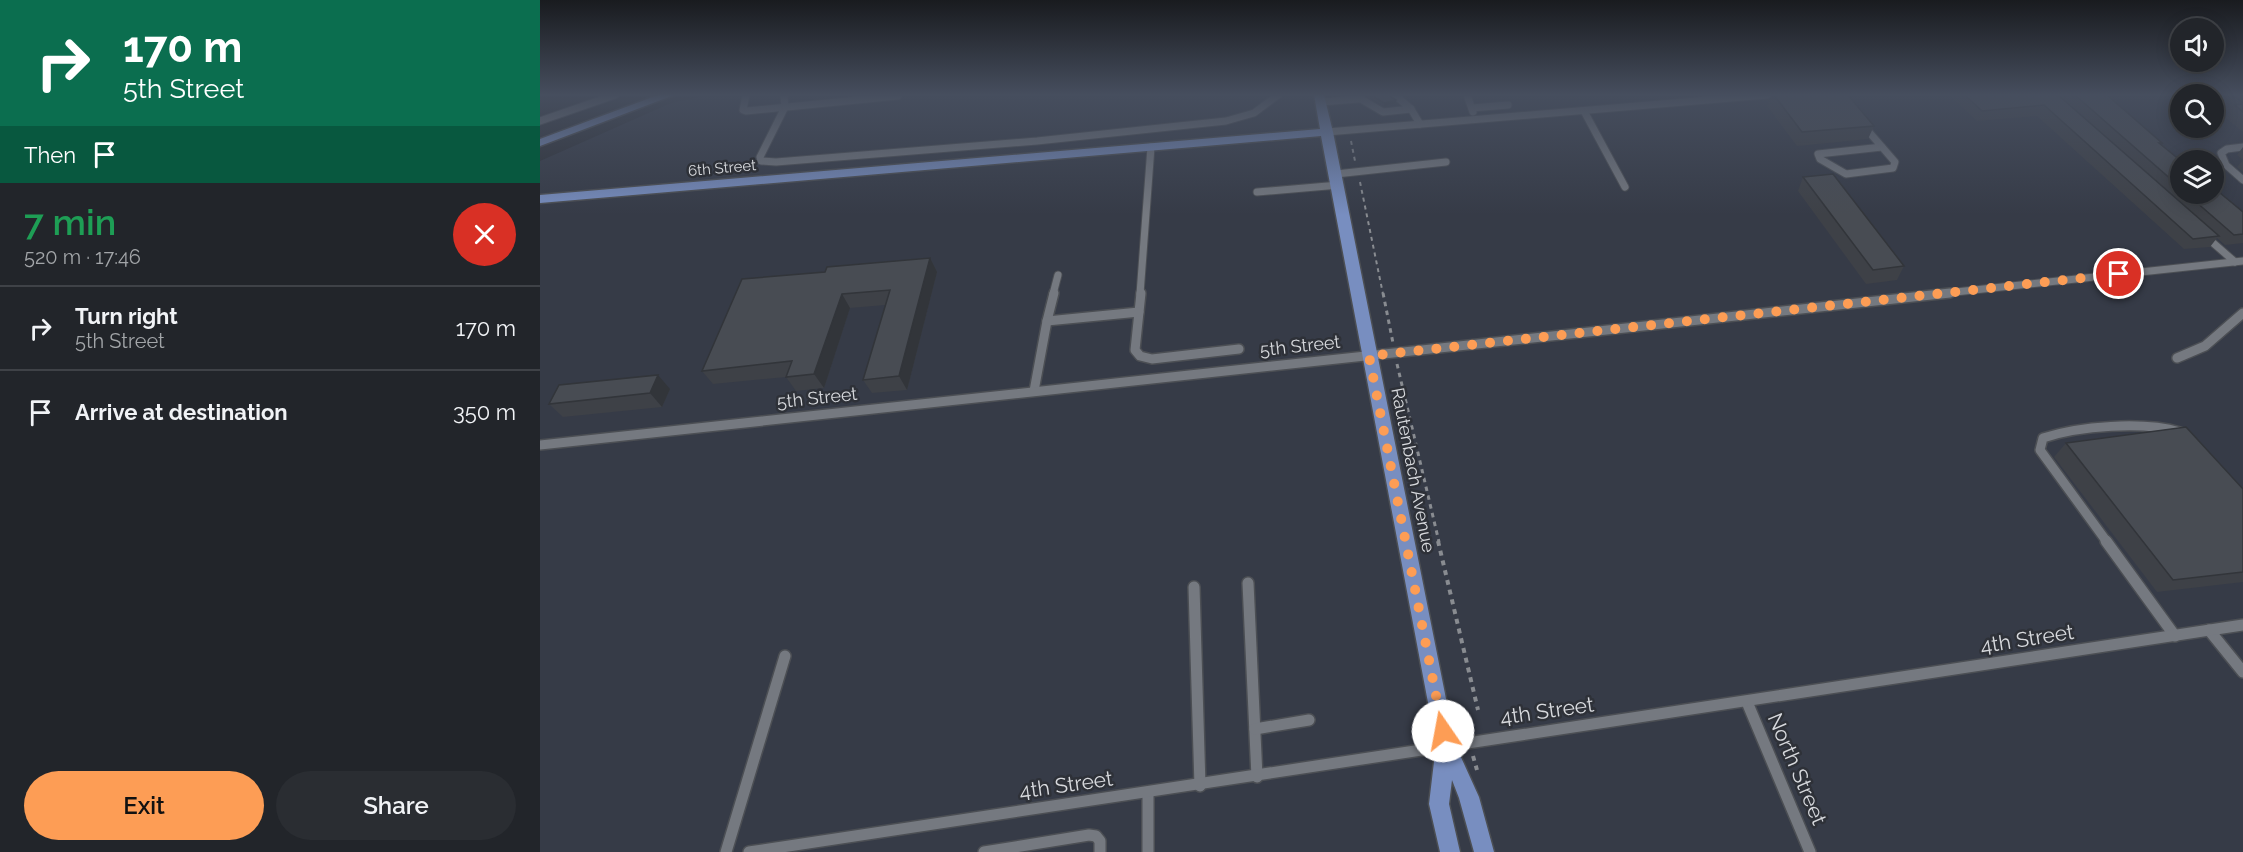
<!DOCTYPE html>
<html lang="en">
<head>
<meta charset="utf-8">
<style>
	body { margin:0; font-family:Raleway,sans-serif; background:#2a2d32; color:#f1f3f6; height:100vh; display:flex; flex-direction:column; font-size:22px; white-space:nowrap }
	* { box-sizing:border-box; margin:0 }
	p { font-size:20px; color:#a2a5a8 }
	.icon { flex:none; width:33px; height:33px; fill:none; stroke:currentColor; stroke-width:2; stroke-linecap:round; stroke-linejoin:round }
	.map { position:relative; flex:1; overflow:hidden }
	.panel { display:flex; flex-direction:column; background:#22252a; width:540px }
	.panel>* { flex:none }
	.hud { background:#0b6e4f; color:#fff; overflow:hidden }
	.controls { position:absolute; left:1630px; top:18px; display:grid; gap:12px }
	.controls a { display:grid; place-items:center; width:54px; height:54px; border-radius:50%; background:#22252a; box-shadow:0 3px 15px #0003,0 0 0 2px #3f4247; font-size:30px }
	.pin { position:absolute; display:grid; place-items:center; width:51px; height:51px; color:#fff; margin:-26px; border:3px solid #fff; border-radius:50%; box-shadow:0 2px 6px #0007 }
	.me { position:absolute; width:66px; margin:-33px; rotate:348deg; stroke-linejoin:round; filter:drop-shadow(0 0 4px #0008) }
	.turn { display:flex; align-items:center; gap:21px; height:126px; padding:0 24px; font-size:27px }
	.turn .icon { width:78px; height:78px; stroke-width:2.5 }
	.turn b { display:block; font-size:42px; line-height:51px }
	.then { display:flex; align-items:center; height:57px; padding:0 24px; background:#0003; gap:12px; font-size:22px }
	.round { display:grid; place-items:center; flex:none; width:63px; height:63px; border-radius:32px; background:#2a2d32 }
	.head { display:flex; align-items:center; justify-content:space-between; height:102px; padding:0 24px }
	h1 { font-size:36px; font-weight:600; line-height:45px; color:#1e9e55 }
	.cta { display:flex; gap:12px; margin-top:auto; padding:12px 24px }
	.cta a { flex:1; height:69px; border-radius:36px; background:#fd9d55; color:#111; font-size:24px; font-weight:600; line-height:69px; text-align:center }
	.cta a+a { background:#2a2d32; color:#f1f3f6 }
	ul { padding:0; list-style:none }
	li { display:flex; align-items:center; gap:18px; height:84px; padding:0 24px; border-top:2px solid #3f4247 }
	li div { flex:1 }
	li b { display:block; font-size:22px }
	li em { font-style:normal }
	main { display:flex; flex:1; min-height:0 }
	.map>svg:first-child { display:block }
</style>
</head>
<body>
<main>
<section class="panel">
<div class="hud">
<div class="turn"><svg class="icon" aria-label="right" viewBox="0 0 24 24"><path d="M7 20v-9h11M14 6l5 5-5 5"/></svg><div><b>170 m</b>5th Street</div></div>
<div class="then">Then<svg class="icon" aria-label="arrive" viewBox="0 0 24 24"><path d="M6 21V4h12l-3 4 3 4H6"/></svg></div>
</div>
<div class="head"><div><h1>7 min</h1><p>520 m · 17:46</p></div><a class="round" style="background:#d93025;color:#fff"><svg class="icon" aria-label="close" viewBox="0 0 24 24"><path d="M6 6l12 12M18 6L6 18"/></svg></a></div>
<ul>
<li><svg class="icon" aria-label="right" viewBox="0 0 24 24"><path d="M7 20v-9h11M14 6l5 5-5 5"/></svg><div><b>Turn right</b><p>5th Street</p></div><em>170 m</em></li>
<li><svg class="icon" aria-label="arrive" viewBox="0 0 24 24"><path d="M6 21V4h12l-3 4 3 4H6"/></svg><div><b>Arrive at destination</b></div><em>350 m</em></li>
</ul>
<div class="cta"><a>Exit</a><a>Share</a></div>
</section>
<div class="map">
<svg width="1703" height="852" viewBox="0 0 1703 852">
	<rect width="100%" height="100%" fill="#2e3138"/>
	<!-- built -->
	<path fill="#363b47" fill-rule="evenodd" d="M 170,95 L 1641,95 L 1641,128 L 1674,128 L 1674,95 L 1703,95 L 1703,852 L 0,852 L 0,161 L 131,103 ZM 1641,160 L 1674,160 L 1674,194 L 1641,194 Z"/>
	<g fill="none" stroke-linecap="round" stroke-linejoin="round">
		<!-- lane-far2 casing -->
		<g stroke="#4c4f54" stroke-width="9">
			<g id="lane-far2">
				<polyline points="206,95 203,110 206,111 358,96"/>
				<polyline points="244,95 245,107 220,157 221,161 236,162 497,141 686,121 714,113 738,95"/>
				<polyline points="814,95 843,112 871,109"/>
				<polyline points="855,95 871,109 880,124"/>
				<polyline points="927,95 933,112"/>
				<polyline points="781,102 818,99"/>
				<polyline points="932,108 968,105"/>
				<polyline points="1044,111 1085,187"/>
				<polyline points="0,121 75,95"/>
				<polyline points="1323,125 1355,162 1353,168 1306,174 1280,159 1278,154 1342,147"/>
				<polyline points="787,132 1227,95"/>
				<polyline points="1703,147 1687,149 1681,153 1686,165 1703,180"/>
				<polyline points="796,174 906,162"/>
				<polyline points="717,192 799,185"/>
				<polyline points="1664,235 1695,262"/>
				<polyline points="513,294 518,275"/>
				<polyline points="600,294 611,147"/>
				<polyline points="1397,294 1703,261"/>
			</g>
		</g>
		<!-- lane-far1 casing -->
		<g stroke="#4c4f54" stroke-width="12">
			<g id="lane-far1">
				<polyline points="601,293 595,350 600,356 612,359 699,349"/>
				<polyline points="507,321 514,293"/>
				<polyline points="1637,358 1665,346 1703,313"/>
				<polyline points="494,391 507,321 599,312"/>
				<polyline points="0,445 1410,293"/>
				<path d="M 1567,542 L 1500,450 L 1503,438 C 1539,426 1603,421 1640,432"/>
			</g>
		</g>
		<!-- lane casing -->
		<g stroke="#4c4f54" stroke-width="14">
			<g id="lane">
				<polyline points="1566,541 1635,636"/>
				<polyline points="708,583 717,777"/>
				<polyline points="654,587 660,786"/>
				<polyline points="1669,630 1703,672"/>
				<polyline points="1207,702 1270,852"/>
				<polyline points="715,729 769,720"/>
				<polyline points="608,793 608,852"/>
				<polyline points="186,852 245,656"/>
				<path d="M 209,852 C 707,778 1205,700 1703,625"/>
				<polyline points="444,852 549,835 556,836 560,841 560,852"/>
			</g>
		</g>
		<!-- primary casing -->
		<g stroke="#4c4f54" stroke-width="3">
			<g id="primary">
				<polygon points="118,95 134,95 0,146 0,139"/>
				<polygon points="774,95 784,95 793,132 915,744 939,797 954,852 934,852 919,798 912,780 909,804 920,852 900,852 889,804 896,745 781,136 0,203 0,195 780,129"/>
			</g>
		</g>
		<!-- path-far2 -->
		<g stroke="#898c91" stroke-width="2" stroke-dasharray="4 4" stroke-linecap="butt">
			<polyline points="811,141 815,161"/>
			<polyline points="820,182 843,294"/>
		</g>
		<!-- path-far1 -->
		<g stroke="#898c91" stroke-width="3" stroke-dasharray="4.5 4.5" stroke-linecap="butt">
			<polyline points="843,293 853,343"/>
			<polyline points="857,364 899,542"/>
		</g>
		<!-- path -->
		<g stroke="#898c91" stroke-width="4" stroke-dasharray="5 5" stroke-linecap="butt">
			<polyline points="898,541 938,710"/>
			<polyline points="933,756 937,770"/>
		</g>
		<!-- lane-far2 -->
		<use href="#lane-far2" stroke="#757980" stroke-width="7"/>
		<!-- lane-far1 -->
		<use href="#lane-far1" stroke="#757980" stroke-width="9"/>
		<!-- lane -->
		<use href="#lane" stroke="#757980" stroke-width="11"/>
		<!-- primary -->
		<use href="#primary" fill="#788ec0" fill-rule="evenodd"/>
	</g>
	<!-- wall -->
	<g fill="#3e4147">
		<polygon points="825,95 849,95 856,100 856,103 844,106"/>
		<polygon points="1231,95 1308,95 1334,126 1328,139 1257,146 1227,106"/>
		<polygon points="1409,95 1567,95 1622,143 1621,144 1641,161 1641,194 1674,194 1703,212 1703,243 1685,245 1677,238 1670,247 1644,249 1497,116 1437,121"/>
		<polygon points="1674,95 1703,95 1703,132 1685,117 1689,112 1674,100"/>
		<polygon points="1703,147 1703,160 1697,155"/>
		<polygon points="1703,160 1703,172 1697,167"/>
		<polygon points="1263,177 1364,266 1357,280 1326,284 1258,191"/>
		<polygon points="390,258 397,272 367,390 332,393 323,380 345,305 310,308 284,388 256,391 246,377 173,384 162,371 285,272"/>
		<polygon points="130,389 122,407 23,417 9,404"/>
		<polygon points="1526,443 1703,489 1703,582 1617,592 1514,457"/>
	</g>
	<!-- shaded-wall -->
	<g fill="#32353a">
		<polygon points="856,100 856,103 844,106 844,103"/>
		<polygon points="390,258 397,272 367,390 359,376"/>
		<polygon points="302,294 310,308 284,388 274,374"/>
		<polygon points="118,375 130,389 122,407 110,393"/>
	</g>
	<!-- building -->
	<g fill="#484c53" stroke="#32353a" stroke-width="1.5">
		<polygon points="831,95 849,95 856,100 844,103"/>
		<polygon points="1234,95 1308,95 1334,126 1262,132"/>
		<polygon points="1425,95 1518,95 1679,236 1653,239 1504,105 1442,111"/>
		<polygon points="1535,95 1567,95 1622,143 1619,143 1641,161 1641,188"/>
		<polygon points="1693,95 1703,95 1703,103"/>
		<polygon points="1703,104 1703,112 1695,105"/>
		<polygon points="1293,174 1364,266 1333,270 1263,177"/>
		<polygon points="1674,188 1703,212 1703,234 1694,235 1647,194 1674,194"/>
		<polygon points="390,258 359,376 323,380 350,290 302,294 274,374 246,377 252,361 162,371 202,279 285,272 287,267"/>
		<polygon points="118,375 110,393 9,404 19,385"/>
		<polygon points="1646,427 1703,489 1703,572 1633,580 1526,443"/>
	</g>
	<!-- sky -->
	<linearGradient id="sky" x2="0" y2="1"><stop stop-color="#191b1f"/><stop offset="0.44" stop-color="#464e5e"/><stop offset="1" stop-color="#464e5e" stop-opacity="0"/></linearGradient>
	<rect width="1703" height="215" fill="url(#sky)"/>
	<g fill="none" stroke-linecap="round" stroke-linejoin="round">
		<!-- route -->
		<polyline stroke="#fd9d55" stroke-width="10" stroke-dasharray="0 18" points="903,731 829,356 1579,274"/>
	</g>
	<g text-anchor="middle" stroke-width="5" stroke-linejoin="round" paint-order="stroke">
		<!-- far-street labels -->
		<g font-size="15" fill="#d7d9dd" stroke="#2e3138">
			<text transform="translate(182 168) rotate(-5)" y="5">6th Street</text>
		</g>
		<!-- street labels -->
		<g font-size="18" fill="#d7d9dd" stroke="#2e3138">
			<text transform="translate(760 346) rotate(-6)" y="6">5th Street</text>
			<text transform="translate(277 398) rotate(-6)" y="6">5th Street</text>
			<text transform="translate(873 470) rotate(79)" y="6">Rautenbach Avenue</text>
		</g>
		<!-- near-street labels -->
		<g font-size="21" fill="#d7d9dd" stroke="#2e3138">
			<text transform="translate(1487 639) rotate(-9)" y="7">4th Street</text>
			<text transform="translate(1007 711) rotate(-8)" y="7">4th Street</text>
			<text transform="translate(1257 769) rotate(67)" y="7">North Street</text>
			<text transform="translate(526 785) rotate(-8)" y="7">4th Street</text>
		</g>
	</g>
</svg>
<div class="controls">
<a><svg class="icon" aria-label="sound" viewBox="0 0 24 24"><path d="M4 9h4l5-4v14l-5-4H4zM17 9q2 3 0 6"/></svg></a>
<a><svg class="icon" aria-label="search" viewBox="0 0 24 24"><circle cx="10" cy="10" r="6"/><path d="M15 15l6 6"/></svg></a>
<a><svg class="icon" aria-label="layers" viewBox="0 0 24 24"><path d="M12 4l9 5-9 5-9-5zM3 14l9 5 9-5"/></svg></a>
</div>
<div class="pin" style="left:1579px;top:274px;background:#d93025"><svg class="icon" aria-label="arrive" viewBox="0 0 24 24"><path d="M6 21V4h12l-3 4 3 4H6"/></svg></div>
<svg class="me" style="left:903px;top:731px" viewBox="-20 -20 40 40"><circle r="19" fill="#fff"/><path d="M0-13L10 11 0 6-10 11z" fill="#fd9d55"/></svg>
</div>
</main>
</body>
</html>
